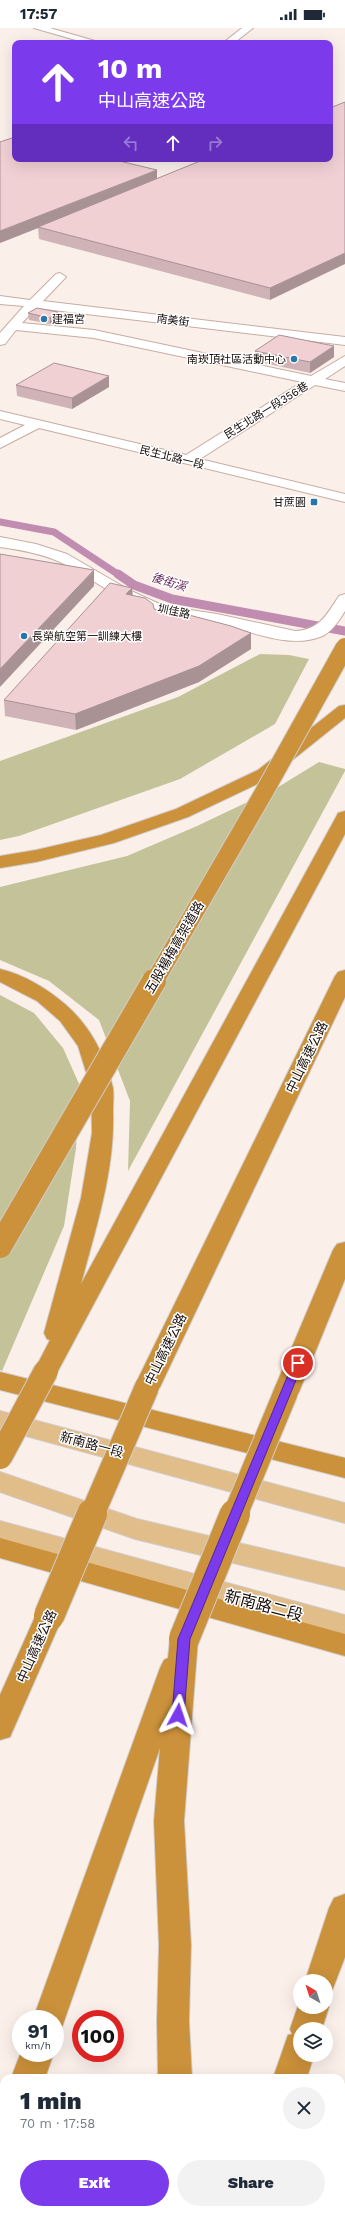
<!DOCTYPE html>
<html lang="en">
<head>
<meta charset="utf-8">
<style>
	body { margin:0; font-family:"Work Sans","Noto Sans TC",sans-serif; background:#f2f2f3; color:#1f2937; height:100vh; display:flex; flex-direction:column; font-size:15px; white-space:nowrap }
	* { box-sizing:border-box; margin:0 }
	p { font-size:13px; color:#747a83 }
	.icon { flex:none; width:22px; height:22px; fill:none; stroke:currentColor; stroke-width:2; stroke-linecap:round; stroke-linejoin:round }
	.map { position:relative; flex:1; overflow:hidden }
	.sheet { position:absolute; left:0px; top:2046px; width:345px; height:140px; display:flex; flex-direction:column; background:#fff; border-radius:12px 12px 0 0; box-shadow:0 4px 16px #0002 }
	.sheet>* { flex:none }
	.banner { position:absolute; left:12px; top:12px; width:321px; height:122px; border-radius:8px; box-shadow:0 4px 16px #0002; background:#7c3aed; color:#fff; overflow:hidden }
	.needle { width:26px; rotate:321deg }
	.buttons { position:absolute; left:293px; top:1946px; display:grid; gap:8px }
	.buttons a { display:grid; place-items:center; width:40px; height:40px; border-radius:50%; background:#fff; box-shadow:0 4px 16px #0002; font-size:20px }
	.speed { position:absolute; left:12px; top:1982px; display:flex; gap:8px; font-size:20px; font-weight:700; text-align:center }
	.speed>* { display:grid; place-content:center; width:52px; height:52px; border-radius:50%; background:#fff; box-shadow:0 4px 16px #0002; line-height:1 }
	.speed small { font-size:10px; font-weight:400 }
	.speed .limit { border:6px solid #d22; background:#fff; color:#111 }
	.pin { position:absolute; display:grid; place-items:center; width:34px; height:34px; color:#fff; margin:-17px; border:2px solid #fff; border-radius:50%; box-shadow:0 1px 4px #0007 }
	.me { position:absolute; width:44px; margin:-22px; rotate:5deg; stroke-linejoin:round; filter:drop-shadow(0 0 3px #0008) }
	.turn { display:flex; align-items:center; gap:14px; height:84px; padding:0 20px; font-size:18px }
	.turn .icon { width:52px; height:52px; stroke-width:2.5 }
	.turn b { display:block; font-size:28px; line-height:34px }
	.lanes { display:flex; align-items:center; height:38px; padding:0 20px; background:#0003; justify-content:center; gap:20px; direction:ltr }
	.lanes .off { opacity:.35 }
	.round { display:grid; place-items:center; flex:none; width:42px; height:42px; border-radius:21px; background:#f2f2f3 }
	.headline { display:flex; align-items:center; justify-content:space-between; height:68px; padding:0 20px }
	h1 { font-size:24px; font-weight:800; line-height:30px }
	.button { display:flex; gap:8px; margin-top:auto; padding:8px 20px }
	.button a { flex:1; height:46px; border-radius:24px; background:#7c3aed; color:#fff; font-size:16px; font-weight:800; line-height:46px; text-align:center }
	.button a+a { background:#f2f2f3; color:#1f2937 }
	.status { display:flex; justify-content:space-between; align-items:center; height:28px; padding:0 20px; background:#fff; direction:ltr }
	.status svg { height:11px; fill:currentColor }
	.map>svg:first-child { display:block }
</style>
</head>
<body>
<div class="status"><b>17:57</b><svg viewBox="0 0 49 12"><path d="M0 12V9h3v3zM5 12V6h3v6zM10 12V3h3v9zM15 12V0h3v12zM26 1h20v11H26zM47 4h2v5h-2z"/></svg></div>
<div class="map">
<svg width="345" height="2186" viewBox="0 0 345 2186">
	<rect width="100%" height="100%" fill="#fbefea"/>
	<!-- green -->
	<g fill="#c4c298">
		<polygon points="260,626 289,627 309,631 275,696 180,751 19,808 0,812 0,733 178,669"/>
		<polygon points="319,734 345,741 345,743 128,1143 130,1073 99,992 49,953 0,932 0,859 127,828 197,798 275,761"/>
		<polygon points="0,967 34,985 63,1020 80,1058 76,1120 64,1198 2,1343 0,1342"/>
	</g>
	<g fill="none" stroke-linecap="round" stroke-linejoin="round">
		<!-- stream-far1 -->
		<polyline stroke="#c08cb0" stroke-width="7" points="0,494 54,504 119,547"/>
		<!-- stream -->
		<polyline stroke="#c08cb0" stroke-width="9" points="118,546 134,557 172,571 345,603"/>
		<!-- minor casing -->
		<g stroke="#c8aca1" stroke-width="2">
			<g id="minor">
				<polygon points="34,0 50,0 102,15 86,15"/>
				<polygon points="242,0 253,0 234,15 223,15"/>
				<polygon points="60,245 66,249 43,273 345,309 345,317 36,280 22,295 94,302 311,348 345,328 345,338 325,351 345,355 345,363 315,357 200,431 345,466 345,474 39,400 0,420 0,410 25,397 0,391 0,383 186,427 302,354 94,310 16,302 5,316 0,317 0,305 24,278 0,276 0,268 30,272 56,246"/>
				<path d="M 0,509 L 36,516 L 67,526 L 129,562 L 164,578 L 217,586 L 295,603 C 320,602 327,586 339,568 L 345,566 L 345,583 C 339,593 331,605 320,609 C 287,621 250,602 218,596 C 192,591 166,591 141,580 C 114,568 91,550 64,536 C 44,526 22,522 0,519 Z"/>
			</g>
		</g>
		<!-- major casing -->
		<g stroke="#d0cecd" stroke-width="2">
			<g id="major">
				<polygon points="0,1383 345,1475 345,1495 0,1401"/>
				<polygon points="0,1444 137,1491 345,1540 345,1562 135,1511 0,1464"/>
				<polygon points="0,1493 345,1587 345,1609 114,1547 0,1513"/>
			</g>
		</g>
		<!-- highway casing -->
		<g stroke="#d0cecd" stroke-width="2">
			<g id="highway">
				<polygon points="345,677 345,690 270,750 188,789 114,815 36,834 0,840 0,828 36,822 101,807 176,781 258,742 339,678"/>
				<path d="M 345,783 L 345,806 L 58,1343 L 55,1349 L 46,1352 L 37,1349 L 34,1343 L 50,1312 L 47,1311 L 44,1305 L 81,1170 L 92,1105 L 91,1060 L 78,1018 L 60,993 L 37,973 L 0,954 L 0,941 C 25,947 46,960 66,977 C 90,998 106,1028 113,1060 C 114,1067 113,1076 113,1084 C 115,1142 96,1200 81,1256 L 336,789 L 338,785 Z"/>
				<polygon points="345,942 345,969 160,1359 156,1365 147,1368 138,1365 134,1359 335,948 338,944"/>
				<polygon points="345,1214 345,1251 299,1364 295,1370 286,1373 277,1370 273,1364 333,1222 337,1216"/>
				<polygon points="0,1344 345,1430 345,1450 0,1362"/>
				<polygon points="0,1510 345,1606 345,1628 0,1530"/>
				<polygon points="49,1577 59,1580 63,1588 10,1709 0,1712 0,1667 39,1580"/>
				<polygon points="184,1600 194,1603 198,1611 184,1793 191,1917 189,1993 192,2050 158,2050 157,1993 159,1917 154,1793 160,1720 61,2002 55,2004 55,1991 33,1991 160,1640 164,1632 168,1630 170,1611 174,1603"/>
				<polygon points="345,1866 345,1929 332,1963 326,1966 326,1953 305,1953 329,1880 334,1870"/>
				<polygon points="300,1972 300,1979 326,1979 326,1972 329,1979 322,2001 300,2001 300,2027 314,2027 307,2050 273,2050 288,2007 292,2006 290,2001"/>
				<polygon points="21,2024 54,2025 45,2050 11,2050"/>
				<polygon points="4,2100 4,2143 0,2145 0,2102"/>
				<polygon points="203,2182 263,2182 262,2186 204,2186"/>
			</g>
		</g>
		<!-- minor -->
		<use href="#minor" fill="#fff" fill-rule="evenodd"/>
		<!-- major -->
		<use href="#major" fill="#e0bd89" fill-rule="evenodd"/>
		<!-- highway -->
		<use href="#highway" fill="#cb913b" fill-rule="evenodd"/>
		<!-- highway-bridge-far2 casing -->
		<g stroke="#d0cecd" stroke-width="20" stroke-linecap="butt">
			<polyline id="highway-bridge-far2" points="154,954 263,766 345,619"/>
		</g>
		<!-- highway-bridge-far1 casing -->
		<g stroke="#d0cecd" stroke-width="26" stroke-linecap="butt">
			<g id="highway-bridge-far1">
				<polyline points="0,1218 154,953"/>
				<polyline points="0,1429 46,1343"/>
				<polyline points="92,1487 147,1359"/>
				<polyline points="235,1487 286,1364"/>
			</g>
		</g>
		<!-- highway-bridge casing -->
		<g stroke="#d0cecd" stroke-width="32" stroke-linecap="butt">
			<g id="highway-bridge">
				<polyline points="49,1588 92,1486"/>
				<polyline points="184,1611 235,1486"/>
			</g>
		</g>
		<!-- highway-bridge-far2 -->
		<use href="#highway-bridge-far2" stroke="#cb913b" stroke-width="18"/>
		<!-- highway-bridge-far1 -->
		<use href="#highway-bridge-far1" stroke="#cb913b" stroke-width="24"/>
		<!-- highway-bridge -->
		<use href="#highway-bridge" stroke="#cb913b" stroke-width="30"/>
	</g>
	<!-- wall -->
	<g fill="#cfb3b6">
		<polygon points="330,131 270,272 39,211 38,200 0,215 157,142 157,151"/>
		<polygon points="28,285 59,291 50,296 29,292"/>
		<polygon points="334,318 334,329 310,345 255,333 255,323"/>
		<polygon points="16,357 109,359 72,381 17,368"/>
		<polygon points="132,560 133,568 154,581 251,605 251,621 199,654 76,702 5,688 4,672"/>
	</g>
	<!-- shaded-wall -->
	<g fill="#a99294">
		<polygon points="157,142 157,153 38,199 38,200 0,215 0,203"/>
		<polygon points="345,225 345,236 270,272 270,260"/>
		<polygon points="58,284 59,291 50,296 50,290"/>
		<polygon points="334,318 334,329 310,345 310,334"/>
		<polygon points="109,348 109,359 72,381 72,370"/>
		<polygon points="94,542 94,558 0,659 0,641"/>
		<polygon points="132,560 133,575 126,566"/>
		<polygon points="251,605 251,621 199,654 76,702 75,686"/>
	</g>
	<!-- building -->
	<g fill="#f1d0d4" stroke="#a99294">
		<polygon points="345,74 345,225 270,260 38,199 205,131 330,131 330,80"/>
		<polygon points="15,109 15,131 111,131 157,142 0,203 0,114"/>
		<polygon points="37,280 58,284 50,290 28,285"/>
		<polygon points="279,307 334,318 310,334 255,323"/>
		<polygon points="54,335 109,348 72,370 16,357"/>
		<polygon points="0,526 94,542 0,641"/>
		<polygon points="110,555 132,560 126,566 145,570 153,576 154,581 189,587 231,598 251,605 199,638 75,686 4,672"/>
	</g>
	<!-- route -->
	<polygon fill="#7c3aed" stroke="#51269a" points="298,1332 303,1335 190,1611 184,1687 182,1691 174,1691 172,1687 178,1611 293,1335"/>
	<!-- markers -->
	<g fill="#2b76a9" stroke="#fff" stroke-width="1.5">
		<circle cx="44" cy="291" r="4"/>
		<circle cx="294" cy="331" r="4"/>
		<rect x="310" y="470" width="8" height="8" rx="2"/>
		<circle cx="24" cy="608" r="4"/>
	</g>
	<g text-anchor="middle" stroke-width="3" stroke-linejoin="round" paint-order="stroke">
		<!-- far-poi labels -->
		<g font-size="11" fill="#130a07" stroke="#fff" text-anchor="start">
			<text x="52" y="295">建福宮</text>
			<text x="286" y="335" text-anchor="end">南崁頂社區活動中心</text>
			<text x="306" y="478" text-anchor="end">甘蔗園</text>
			<text x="32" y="612">長榮航空第一訓練大樓</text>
		</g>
		<!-- far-street labels -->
		<g font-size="11" fill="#130a07" stroke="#fff">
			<text transform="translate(173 292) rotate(7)" y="4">南美街</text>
			<text transform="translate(266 382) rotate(-32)" y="4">民生北路一段356巷</text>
			<text transform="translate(172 429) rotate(14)" y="4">民生北路一段</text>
			<text transform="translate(174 583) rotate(12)" y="4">圳佳路</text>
		</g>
		<!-- far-water labels -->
		<g font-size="12" font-style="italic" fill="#5d1f4e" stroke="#fff">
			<text transform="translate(169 554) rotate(17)" y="4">後街溪</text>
		</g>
		<!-- street labels -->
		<g font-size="13" fill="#130a07" stroke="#fff">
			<text transform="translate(174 919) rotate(-60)" y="5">五股楊梅高架道路</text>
			<text transform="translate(306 1029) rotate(-64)" y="5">中山高速公路</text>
			<text transform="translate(165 1321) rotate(-64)" y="5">中山高速公路</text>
			<text transform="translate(92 1416) rotate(15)" y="5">新南路一段</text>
			<text transform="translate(36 1618) rotate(-66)" y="5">中山高速公路</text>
		</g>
		<!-- near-street labels -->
		<g font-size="16" fill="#130a07" stroke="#fff">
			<text transform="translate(264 1577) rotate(15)" y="6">新南路二段</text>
		</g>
	</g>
</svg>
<div class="buttons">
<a><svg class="needle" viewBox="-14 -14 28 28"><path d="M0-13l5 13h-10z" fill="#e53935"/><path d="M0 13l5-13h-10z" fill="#747a83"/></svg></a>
<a><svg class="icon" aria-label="layers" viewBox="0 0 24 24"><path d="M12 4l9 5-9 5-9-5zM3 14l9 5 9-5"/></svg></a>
</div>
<div class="speed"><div>91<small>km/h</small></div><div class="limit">100</div></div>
<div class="pin" style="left:298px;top:1335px;background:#d93025"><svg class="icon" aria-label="arrive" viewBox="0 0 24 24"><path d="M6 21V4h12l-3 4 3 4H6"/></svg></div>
<svg class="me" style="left:178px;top:1687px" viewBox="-20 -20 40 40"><path d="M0-17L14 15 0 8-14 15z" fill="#7c3aed" stroke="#fff" stroke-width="4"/></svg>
<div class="banner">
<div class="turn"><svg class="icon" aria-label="ahead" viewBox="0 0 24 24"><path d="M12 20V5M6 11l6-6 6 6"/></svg><div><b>10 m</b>中山高速公路</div></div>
<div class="lanes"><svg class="icon off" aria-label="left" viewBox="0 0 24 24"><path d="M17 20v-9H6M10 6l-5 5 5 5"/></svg><svg class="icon" aria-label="ahead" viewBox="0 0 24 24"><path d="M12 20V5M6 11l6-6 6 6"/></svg><svg class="icon off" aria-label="right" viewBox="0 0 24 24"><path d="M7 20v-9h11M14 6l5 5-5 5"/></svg></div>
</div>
<section class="sheet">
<div class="headline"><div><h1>1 min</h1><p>70 m · 17:58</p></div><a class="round"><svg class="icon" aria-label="close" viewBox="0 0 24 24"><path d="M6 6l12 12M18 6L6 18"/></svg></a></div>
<div class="button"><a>Exit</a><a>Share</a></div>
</section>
</div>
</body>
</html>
